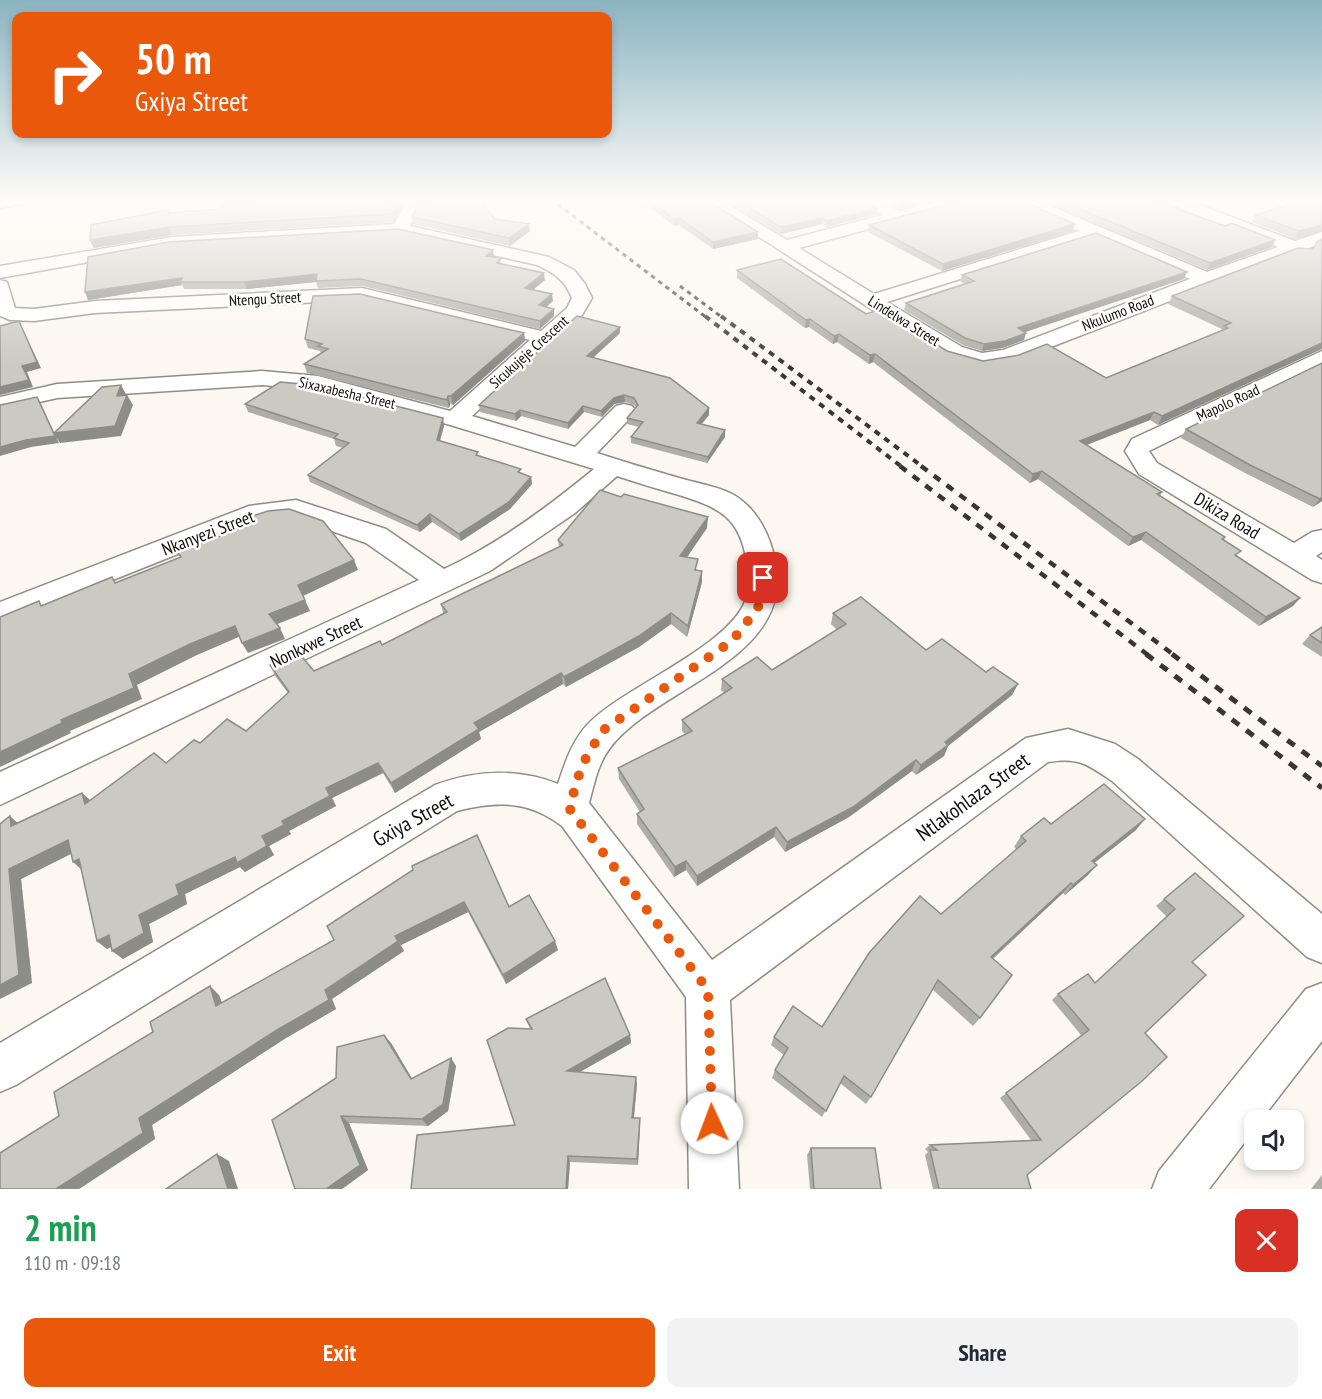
<!DOCTYPE html>
<html lang="en">
<head>
<meta charset="utf-8">
<style>
	body { margin:0; font-family:"PT Sans Narrow",sans-serif; background:#f2f2f3; color:#1f2937; height:100vh; display:flex; flex-direction:column; font-size:22px; white-space:nowrap }
	* { box-sizing:border-box; margin:0 }
	p { font-size:20px; color:#747a83 }
	.icon { flex:none; width:33px; height:33px; fill:none; stroke:currentColor; stroke-width:2; stroke-linecap:round; stroke-linejoin:round }
	.map { position:relative; height:1189px; overflow:hidden }
	.panel { display:flex; flex-direction:column; background:#fff; flex:1 }
	.panel>* { flex:none }
	.top-card { position:absolute; left:12px; top:12px; width:600px; height:126px; border-radius:12px; box-shadow:0 3px 9px #0003; background:#ea580c; color:#fff; overflow:hidden }
	.buttons { position:absolute; left:1244px; top:1110px; display:grid; gap:12px }
	.buttons a { display:grid; place-items:center; width:60px; height:60px; border-radius:12px; background:#fff; box-shadow:0 3px 9px #0003; font-size:30px }
	.pin { position:absolute; display:grid; place-items:center; width:51px; height:51px; color:#fff; margin:-26px; border-radius:12px; box-shadow:0 3px 9px #0006 }
	.me { position:absolute; width:66px; margin:-33px; rotate:358deg; stroke-linejoin:round; filter:drop-shadow(0 0 4px #0008) }
	.turn { display:flex; align-items:center; gap:21px; height:126px; padding:0 24px; font-size:27px }
	.turn .icon { width:78px; height:78px; stroke-width:2.5 }
	.turn b { display:block; font-size:42px; line-height:51px }
	.round { display:grid; place-items:center; flex:none; width:63px; height:63px; border-radius:12px; background:#f2f2f3 }
	.summary { display:flex; align-items:center; justify-content:space-between; height:102px; padding:0 24px }
	h1 { font-size:36px; font-weight:600; line-height:45px; color:#1e9e55 }
	.primary-button { display:flex; gap:12px; margin-top:auto; padding:12px 24px }
	.primary-button a { flex:1; height:69px; border-radius:12px; background:#ea580c; color:#fff; font-size:24px; font-weight:600; line-height:69px; text-align:center }
	.primary-button a+a { background:#f2f2f3; color:#1f2937 }
	.map>svg:first-child { display:block }
</style>
</head>
<body>
<div class="map">
<svg width="1322" height="1189" viewBox="0 0 1322 1189">
	<rect width="100%" height="100%" fill="#fcf7f0"/>
	<g fill="none" stroke-linecap="round" stroke-linejoin="round">
		<!-- street casing -->
		<g stroke="#908c85" stroke-width="3">
			<g id="street">
				<path d="M 409,199 L 425,199 L 410,226 L 549,257 L 574,270 L 585,284 L 592,298 L 582,315 L 472,416 L 575,447 L 616,406 L 624,404 L 632,406 L 636,411 L 632,416 L 597,453 C 624,462 652,470 679,478 C 696,483 716,486 732,494 C 758,508 771,537 776,565 C 792,661 656,687 610,748 C 598,763 594,785 589,803 L 712,960 L 1026,738 L 1068,729 L 1115,744 L 1138,759 L 1322,914 L 1322,963 L 1307,957 L 1112,781 C 1087,764 1079,757 1048,762 L 730,1000 L 739,1189 L 689,1189 L 686,997 L 562,826 C 528,800 497,801 457,811 L 16,1085 L 0,1092 L 0,1043 L 435,785 C 476,770 517,768 558,784 C 565,762 574,736 592,720 C 630,685 723,648 744,604 C 749,592 748,576 747,563 C 740,517 720,508 679,495 C 658,489 638,483 617,476 L 575,513 L 490,571 L 0,805 L 0,772 L 419,580 L 366,543 L 294,518 L 263,520 L 0,625 L 0,602 L 249,506 L 296,500 L 386,529 L 444,569 C 498,544 548,507 594,469 L 447,424 L 317,390 L 262,385 L 57,398 L 0,411 L 0,397 L 57,384 L 262,371 L 318,376 L 450,411 L 530,340 L 362,300 L 95,313 L 34,321 L 10,320 L 0,316 L 0,280 L 7,282 L 15,308 L 34,309 L 95,301 L 362,288 L 541,331 L 567,308 L 572,298 C 565,280 554,273 537,265 L 400,234 L 172,247 L 0,278 L 0,266 L 172,237 L 394,224 Z"/>
				<path d="M 700,199 L 719,199 L 787,240 L 882,215 L 857,202 L 855,199 L 875,199 L 899,211 L 945,199 L 970,199 L 968,202 L 799,248 L 874,294 L 1079,231 L 1015,202 L 1013,199 L 1034,199 L 1207,272 L 1278,247 L 1165,202 L 1163,199 L 1184,199 L 1295,241 L 1322,232 L 1322,243 L 1309,248 L 1311,250 L 1308,254 L 1302,255 L 1294,253 L 1015,361 L 981,367 L 946,357 ZM 1094,237 L 1190,279 L 1003,350 L 982,353 L 962,347 L 887,302 Z"/>
				<polygon points="1322,351 1322,366 1149,451 1157,463 1294,543 1312,532 1322,530 1322,552 1316,556 1322,560 1322,583 1312,580 1139,474 1125,451 1132,439"/>
				<polygon points="1322,983 1322,1041 1261,1120 1254,1120 1254,1130 1209,1189 1152,1189 1159,1171 1306,989"/>
			</g>
		</g>
		<!-- primary casing -->
		<g stroke="#908c85" stroke-width="3">
			<polygon id="primary" points="0,199 30,199 27,203 0,208"/>
		</g>
		<!-- street -->
		<use href="#street" fill="#fff" fill-rule="evenodd"/>
		<!-- primary -->
		<use href="#primary" fill="#fff" fill-rule="evenodd"/>
		<!-- rail-far3 -->
		<g stroke="#383633" stroke-width="3" stroke-dasharray="4.5 4.5" stroke-linecap="butt">
			<polyline points="551,199 707,318"/>
			<polyline points="680,286 723,318"/>
		</g>
		<!-- rail-far2 -->
		<g stroke="#383633" stroke-width="4" stroke-dasharray="6 6" stroke-linecap="butt">
			<polyline points="705,316 902,467"/>
			<polyline points="721,316 923,467"/>
		</g>
		<!-- rail-far1 -->
		<g stroke="#383633" stroke-width="4.5" stroke-dasharray="8 8" stroke-linecap="butt">
			<polyline points="900,466 1148,655"/>
			<polyline points="921,466 1174,655"/>
		</g>
		<!-- rail -->
		<g stroke="#383633" stroke-width="5" stroke-dasharray="9 9" stroke-linecap="butt">
			<polyline points="1146,654 1322,788"/>
			<polyline points="1172,654 1322,766"/>
		</g>
	</g>
	<!-- wall -->
	<g fill="#aeaea7">
		<polygon points="268,199 408,199 393,222 172,235 94,248 90,240 220,209"/>
		<polygon points="640,199 705,199 758,232 758,239 713,249 679,225 674,226"/>
		<polygon points="723,199 859,199 877,208 876,214 827,227 822,224 781,234"/>
		<polygon points="879,199 938,199 899,209"/>
		<polygon points="1038,199 1148,199 1225,226 1275,240 1272,247 1207,270"/>
		<polygon points="1322,199 1295,239 1252,222 1256,215"/>
		<polygon points="412,217 495,219 529,224 530,231 510,246 413,224"/>
		<polygon points="1075,224 1073,231 942,271 868,232 869,225"/>
		<polygon points="1322,239 1158,425 1150,420 1087,445 1162,492 1160,496 1225,537 1224,540 1237,556 1300,598 1293,606 1259,626 1141,540 1128,546 1038,479 1030,483 873,362 869,364 837,342 833,344 809,327 805,328 737,278 737,270 866,314 947,351 983,361 1106,378 1222,331 1222,329 1168,304 1172,296 1313,249"/>
		<polygon points="88,257 494,257 503,264 545,280 533,290 553,301 546,307 554,316 540,329 363,286 318,288 316,282 247,289 184,289 182,285 88,300 85,292"/>
		<polygon points="962,275 1184,279 1025,332 1024,340 1002,348 982,351 963,345 904,310 906,303 965,284 960,281"/>
		<polygon points="524,333 525,341 453,405 450,404 449,408 307,373 304,364 321,354 320,351 308,348 305,339"/>
		<polygon points="620,333 593,358 709,408 709,415 701,424 725,430 725,437 707,463 631,443 631,437 639,427 627,424 627,418 636,407 634,405 625,402 614,404 602,417 584,412 568,429 521,416 516,421 480,412 479,405"/>
		<polygon points="1322,363 1322,501 1313,507 1245,473 1181,438 1186,429"/>
		<polygon points="245,404 443,418 444,426 440,441 521,474 531,477 532,484 510,509 461,541 432,522 420,532 310,482 308,475 343,448 336,446 334,439 248,412"/>
		<polygon points="707,528 687,557 697,570 702,571 702,582 687,637 671,624 639,647 566,687 563,684 479,732 481,739 395,793 383,773 332,798 336,806 289,831 291,834 269,846 274,855 245,872 240,867 185,894 187,904 149,924 153,942 123,959 111,947 107,949 97,941 81,869 71,853 21,879 32,983 10,816 17,823 82,793 90,800 166,763 200,743 246,731 288,693 275,676 270,665 314,671 382,645 443,613 441,604 559,547 558,540"/>
		<polygon points="833,613 1018,684 1012,695 948,746 944,756 916,775 912,771 849,817 785,852 774,837 697,886 686,870 674,877 637,824 637,814 640,812 619,779 618,768 685,734 682,731 682,720 724,693 721,690 722,679 772,670 837,630 831,624"/>
		<polygon points="1322,627 1322,657 1302,644 1310,635"/>
		<polygon points="1051,824 1136,830 1094,863 1088,875 1065,895 1063,893 993,959 980,1018 973,1026 932,989 871,1097 866,1104 840,1083 822,1117 772,1078 775,1070 784,1055 771,1045 774,1037 822,1027 941,914 1017,850 1014,847 1021,836"/>
		<polygon points="413,870 509,907 558,950 506,984 468,912 401,945 404,951 332,999 336,1009 286,1038 152,1125 155,1139 79,1189 0,1189 59,1116 219,995 222,1003 334,940"/>
		<polygon points="1195,873 1192,962 1145,1033 1027,1175 1031,1189 933,1189 925,1155 928,1152 925,1149 930,1145 1031,1140 1000,1098 1081,1035 1052,1000 1058,994 1095,983 1167,917 1156,906 1164,899"/>
		<polygon points="526,1019 630,1035 631,1043 580,1072 637,1084 634,1118 640,1118 640,1125 638,1165 570,1162 568,1189 411,1189 515,1125 530,1029"/>
		<polygon points="391,1043 412,1079 456,1066 448,1111 428,1126 349,1123 368,1170 342,1189 295,1189 272,1120"/>
		<polygon points="811,1148 881,1189 810,1189 807,1155"/>
		<polygon points="1322,1175 1322,1189 1311,1189"/>
	</g>
	<!-- shaded-wall -->
	<g fill="#8d8d88">
		<polygon points="401,199 408,199 393,222 391,214"/>
		<polygon points="915,199 938,199 899,209 901,202"/>
		<polygon points="877,208 876,214 827,227 827,221"/>
		<polygon points="679,218 679,225 674,226 674,219"/>
		<polygon points="823,218 822,224 781,234 781,227"/>
		<polygon points="529,224 530,231 510,246 509,238"/>
		<polygon points="1075,224 1073,231 942,271 943,264"/>
		<polygon points="1322,225 1322,231 1295,239 1299,231"/>
		<polygon points="169,227 172,235 94,248 90,240"/>
		<polygon points="758,232 758,239 713,249 713,242"/>
		<polygon points="1275,240 1272,247 1207,270 1210,263"/>
		<polygon points="493,250 494,258 486,256"/>
		<polygon points="1187,272 1184,279 1016,335 1018,328"/>
		<polygon points="544,273 545,280 526,295 525,288"/>
		<polygon points="317,274 316,282 247,289 244,282"/>
		<polygon points="182,278 180,282 182,285 88,300 85,292"/>
		<polygon points="552,294 553,301 539,313 539,305"/>
		<polygon points="554,309 554,316 540,329 540,321"/>
		<polygon points="810,319 809,327 805,328 806,320"/>
		<polygon points="19,321 41,368 27,372 33,387 0,395 0,387 22,366"/>
		<polygon points="620,327 620,333 588,362 587,356"/>
		<polygon points="524,333 525,341 453,405 451,396"/>
		<polygon points="1026,333 1024,340 1002,348 982,351 984,344"/>
		<polygon points="839,334 837,342 833,344 834,336"/>
		<polygon points="1322,343 1322,349 1158,425 1162,416"/>
		<polygon points="875,354 873,362 869,364 870,355"/>
		<polygon points="121,385 127,396 117,396"/>
		<polygon points="127,395 133,405 121,436 60,443 56,437 59,443 31,447 0,456 0,447 37,397 41,404 54,433"/>
		<polygon points="624,395 625,402 614,404 602,417 601,411 614,398"/>
		<polygon points="448,396 450,404 449,408 447,400"/>
		<polygon points="583,406 584,412 568,429 568,423"/>
		<polygon points="709,408 709,415 697,430 697,423"/>
		<polygon points="520,410 521,416 516,421 515,414"/>
		<polygon points="1154,412 1150,420 1076,449 1080,441"/>
		<polygon points="443,418 444,426 438,447 437,440"/>
		<polygon points="725,430 725,437 707,463 708,457"/>
		<polygon points="1042,471 1038,479 1030,483 1033,474"/>
		<polygon points="531,477 532,484 510,509 461,541 459,534"/>
		<polygon points="1322,497 1322,501 1313,507 1320,499"/>
		<polygon points="430,514 432,522 420,532 417,525"/>
		<polygon points="708,517 707,528 680,567 680,556"/>
		<polygon points="1146,532 1141,540 1128,546 1133,537"/>
		<polygon points="354,560 358,570 303,596 298,585"/>
		<polygon points="702,571 702,582 687,637 688,626"/>
		<polygon points="1300,598 1293,606 1259,626 1266,617"/>
		<polygon points="305,600 310,611 275,625 269,614"/>
		<polygon points="671,613 671,624 639,647 566,687 564,677"/>
		<polygon points="235,626 241,636 197,655 137,685 142,699 70,731 71,733 0,767 0,752 61,720 129,674 190,644"/>
		<polygon points="280,628 285,639 248,653 242,643"/>
		<polygon points="561,673 563,684 479,732 481,739 395,793 391,783 474,723"/>
		<polygon points="1018,684 1012,695 948,746 944,756 916,775 921,765 945,742"/>
		<polygon points="916,760 912,771 849,817 785,852 787,842"/>
		<polygon points="378,763 383,773 332,798 336,806 289,831 291,834 269,846 274,855 245,872 240,867 185,894 187,904 149,924 153,942 123,959 112,951 139,915 176,885 262,836 326,788"/>
		<polygon points="82,793 92,802 85,804"/>
		<polygon points="10,816 21,826 11,826"/>
		<polygon points="1145,819 1136,830 1084,871 1092,861"/>
		<polygon points="776,827 774,837 697,886 697,876"/>
		<polygon points="68,840 79,850 21,879 32,983 0,999 0,985 9,869"/>
		<polygon points="79,859 83,871 73,862"/>
		<polygon points="686,861 686,870 674,877 675,867"/>
		<polygon points="1097,865 1088,875 1065,895 1073,885"/>
		<polygon points="1071,883 1063,893 984,966 991,957"/>
		<polygon points="464,902 468,912 401,945 395,936"/>
		<polygon points="109,935 119,943 107,949 97,941"/>
		<polygon points="398,941 404,951 332,999 336,1009 286,1038 152,1125 155,1139 79,1189 56,1189 139,1118"/>
		<polygon points="555,941 558,950 506,984 503,975"/>
		<polygon points="210,986 219,995 226,1015 216,1006"/>
		<polygon points="384,1035 391,1043 417,1087 411,1079"/>
		<polygon points="630,1035 631,1043 569,1078 567,1071"/>
		<polygon points="451,1058 456,1066 448,1111 428,1126 422,1119"/>
		<polygon points="636,1077 637,1084 633,1125 632,1118"/>
		<polygon points="341,1116 349,1123 368,1170 342,1189 326,1189"/>
		<polygon points="640,1118 640,1125 638,1165 637,1159"/>
		<polygon points="217,1154 229,1161 238,1189 228,1189"/>
		<polygon points="568,1156 570,1162 568,1189 566,1189"/>
	</g>
	<!-- building -->
	<g fill="#cacac2" stroke="#8d8d88" stroke-width="1.5">
		<polygon points="268,199 401,199 391,214 169,227 90,240 91,225 168,210 169,213 220,209 222,205 244,204"/>
		<polygon points="422,199 480,199 495,219 529,224 509,238 412,217"/>
		<polygon points="648,199 705,199 758,232 713,242 679,218 674,219"/>
		<polygon points="734,199 859,199 877,208 827,221 823,218 781,227"/>
		<polygon points="893,199 915,199 901,202"/>
		<polygon points="967,199 1018,199 1075,224 943,264 869,225"/>
		<polygon points="1056,199 1148,199 1225,226 1232,223 1275,240 1210,263"/>
		<polygon points="1306,199 1322,199 1322,225 1299,231 1256,215"/>
		<polygon points="398,229 493,250 486,256 502,258 497,263 544,273 525,288 552,294 539,305 554,309 540,321 361,279 316,281 317,274 244,282 180,282 182,278 85,292 88,257 169,242"/>
		<polygon points="1096,233 1187,272 1018,328 1026,333 1005,341 984,344 965,338 906,303 974,281 962,275"/>
		<polygon points="1322,239 1322,343 1162,416 1154,412 1080,441 1162,492 1157,494 1225,537 1222,539 1241,551 1235,555 1300,598 1266,617 1146,532 1133,537 1042,471 1033,474 875,354 870,355 839,334 834,336 810,319 806,320 737,270 781,259 866,314 881,309 947,351 983,361 1019,355 1047,344 1106,378 1228,328 1224,326 1231,323 1172,296 1298,248 1313,249 1317,242"/>
		<polygon points="360,294 524,333 451,396 448,396 447,400 304,364 328,349 318,346 322,344 305,339 313,296"/>
		<polygon points="577,316 620,327 587,356 670,378 709,408 697,423 725,430 708,457 631,437 643,422 627,418 638,405 634,398 624,395 614,398 601,411 583,406 568,423 520,410 515,414 479,405"/>
		<polygon points="19,321 37,362 22,366 29,380 0,387 0,326"/>
		<polygon points="1322,363 1322,497 1320,499 1250,465 1186,429"/>
		<polygon points="280,382 314,385 443,418 437,440 478,452 476,455 521,469 518,472 531,477 509,502 459,534 430,514 417,525 308,475 349,443 334,438 338,434 245,404"/>
		<polygon points="121,385 117,396 127,395 115,426 54,433 102,387"/>
		<polygon points="37,397 55,436 26,440 0,447 0,405"/>
		<polygon points="600,490 621,497 624,494 708,517 680,556 698,559 695,570 702,571 688,626 671,613 639,636 564,677 561,673 474,723 479,729 391,783 378,763 326,788 330,796 282,821 284,825 262,836 267,846 237,863 235,857 176,885 179,895 139,915 144,933 112,951 109,935 97,941 79,859 73,862 68,840 9,869 19,975 0,985 0,824 10,816 11,826 82,793 85,804 154,753 166,763 194,740 200,743 227,719 246,731 289,692 270,665 298,652 314,671 380,641 382,645 447,612 441,604 563,545 558,540"/>
		<polygon points="289,509 323,521 354,560 298,585 305,600 269,614 280,628 242,643 235,626 190,644 129,674 134,688 61,720 62,723 0,752 0,617 39,601 41,606 112,577 115,583 181,557 178,553 234,530 231,523 268,511"/>
		<polygon points="861,597 926,650 942,639 986,672 993,667 1018,684 945,742 948,745 921,765 916,760 853,807 787,842 776,827 697,876 686,861 675,867 637,814 644,809 618,768 692,731 682,720 732,688 722,679 757,657 772,670 846,624 833,613"/>
		<polygon points="1322,627 1322,643 1310,635"/>
		<polygon points="1104,784 1145,819 1092,861 1097,865 1073,885 1071,883 991,957 1012,975 980,1018 938,980 871,1097 844,1076 826,1111 775,1070 788,1048 774,1037 793,1006 822,1027 869,953 920,896 941,914 1026,841 1021,836 1044,818 1051,824"/>
		<polygon points="477,835 509,907 529,895 555,941 503,975 464,902 395,936 398,941 325,990 329,1000 277,1030 139,1118 143,1133 56,1189 0,1189 0,1153 59,1116 54,1092 153,1032 150,1022 210,986 216,1006 334,940 327,926 413,870 412,866"/>
		<polygon points="1195,873 1244,916 1192,962 1206,975 1145,1033 1167,1057 1141,1082 1027,1175 1031,1189 939,1189 930,1150 937,1150 930,1145 1041,1140 1006,1093 1089,1030 1058,994 1088,974 1095,983 1175,909 1164,899"/>
		<polygon points="605,978 630,1035 567,1071 636,1077 632,1118 640,1118 637,1159 568,1156 566,1189 411,1189 417,1135 515,1125 487,1040 508,1028 532,1029 526,1019"/>
		<polygon points="384,1035 411,1079 451,1058 443,1104 422,1119 341,1116 360,1165 326,1189 295,1189 272,1120 336,1078 337,1047"/>
		<polygon points="811,1148 875,1148 881,1189 814,1189"/>
		<polygon points="217,1154 228,1189 166,1189"/>
	</g>
	<!-- sky -->
	<linearGradient id="sky" x2="0" y2="1"><stop stop-color="#8bb4c1"/><stop offset="0.55" stop-color="#fefbf8"/><stop offset="1" stop-color="#fefbf8" stop-opacity="0"/></linearGradient>
	<rect width="1322" height="365" fill="url(#sky)"/>
	<g fill="none" stroke-linecap="round" stroke-linejoin="round">
		<!-- route -->
		<polyline stroke="#ea580c" stroke-width="10" stroke-dasharray="0 18" points="712,1123 708,990 569,808 582,765 602,731 732,641 758,608 763,578"/>
	</g>
	<g text-anchor="middle" stroke-width="5" stroke-linejoin="round" paint-order="stroke">
		<!-- far-street labels -->
		<g font-size="15" fill="#0f0d0b" stroke="#fff">
			<text transform="translate(265 299) rotate(-3)" y="5">Ntengu Street</text>
			<text transform="translate(1118 313) rotate(-21)" y="5">Nkulumo Road</text>
			<text transform="translate(904 321) rotate(32)" y="5">Lindelwa Street</text>
			<text transform="translate(529 352) rotate(-42)" y="5">Sicukujeje Crescent</text>
			<text transform="translate(347 393) rotate(13)" y="5">Sixaxabesha Street</text>
			<text transform="translate(1228 403) rotate(-25)" y="5">Mapolo Road</text>
		</g>
		<!-- street labels -->
		<g font-size="18" fill="#0f0d0b" stroke="#fff">
			<text transform="translate(1227 516) rotate(31)" y="6">Dikiza Road</text>
			<text transform="translate(208 533) rotate(-21)" y="6">Nkanyezi Street</text>
			<text transform="translate(316 642) rotate(-25)" y="6">Nonkxwe Street</text>
		</g>
		<!-- near-street labels -->
		<g font-size="21" fill="#0f0d0b" stroke="#fff">
			<text transform="translate(973 797) rotate(-36)" y="7">Ntlakohlaza Street</text>
			<text transform="translate(413 820) rotate(-29)" y="7">Gxiya Street</text>
		</g>
	</g>
</svg>
<div class="buttons">
<a><svg class="icon" aria-label="sound" viewBox="0 0 24 24"><path d="M4 9h4l5-4v14l-5-4H4zM17 9q2 3 0 6"/></svg></a>
</div>
<div class="pin" style="left:763px;top:578px;background:#d93025"><svg class="icon" aria-label="arrive" viewBox="0 0 24 24"><path d="M6 21V4h12l-3 4 3 4H6"/></svg></div>
<svg class="me" style="left:712px;top:1123px" viewBox="-20 -20 40 40"><circle r="19" fill="#fff"/><path d="M0-13L10 11 0 6-10 11z" fill="#ea580c"/></svg>
<div class="top-card">
<div class="turn"><svg class="icon" aria-label="right" viewBox="0 0 24 24"><path d="M7 20v-9h11M14 6l5 5-5 5"/></svg><div><b>50 m</b>Gxiya Street</div></div>
</div>
</div>
<section class="panel">
<div class="summary"><div><h1>2 min</h1><p>110 m · 09:18</p></div><a class="round" style="background:#d93025;color:#fff"><svg class="icon" aria-label="close" viewBox="0 0 24 24"><path d="M6 6l12 12M18 6L6 18"/></svg></a></div>
<div class="primary-button"><a>Exit</a><a>Share</a></div>
</section>
</body>
</html>
